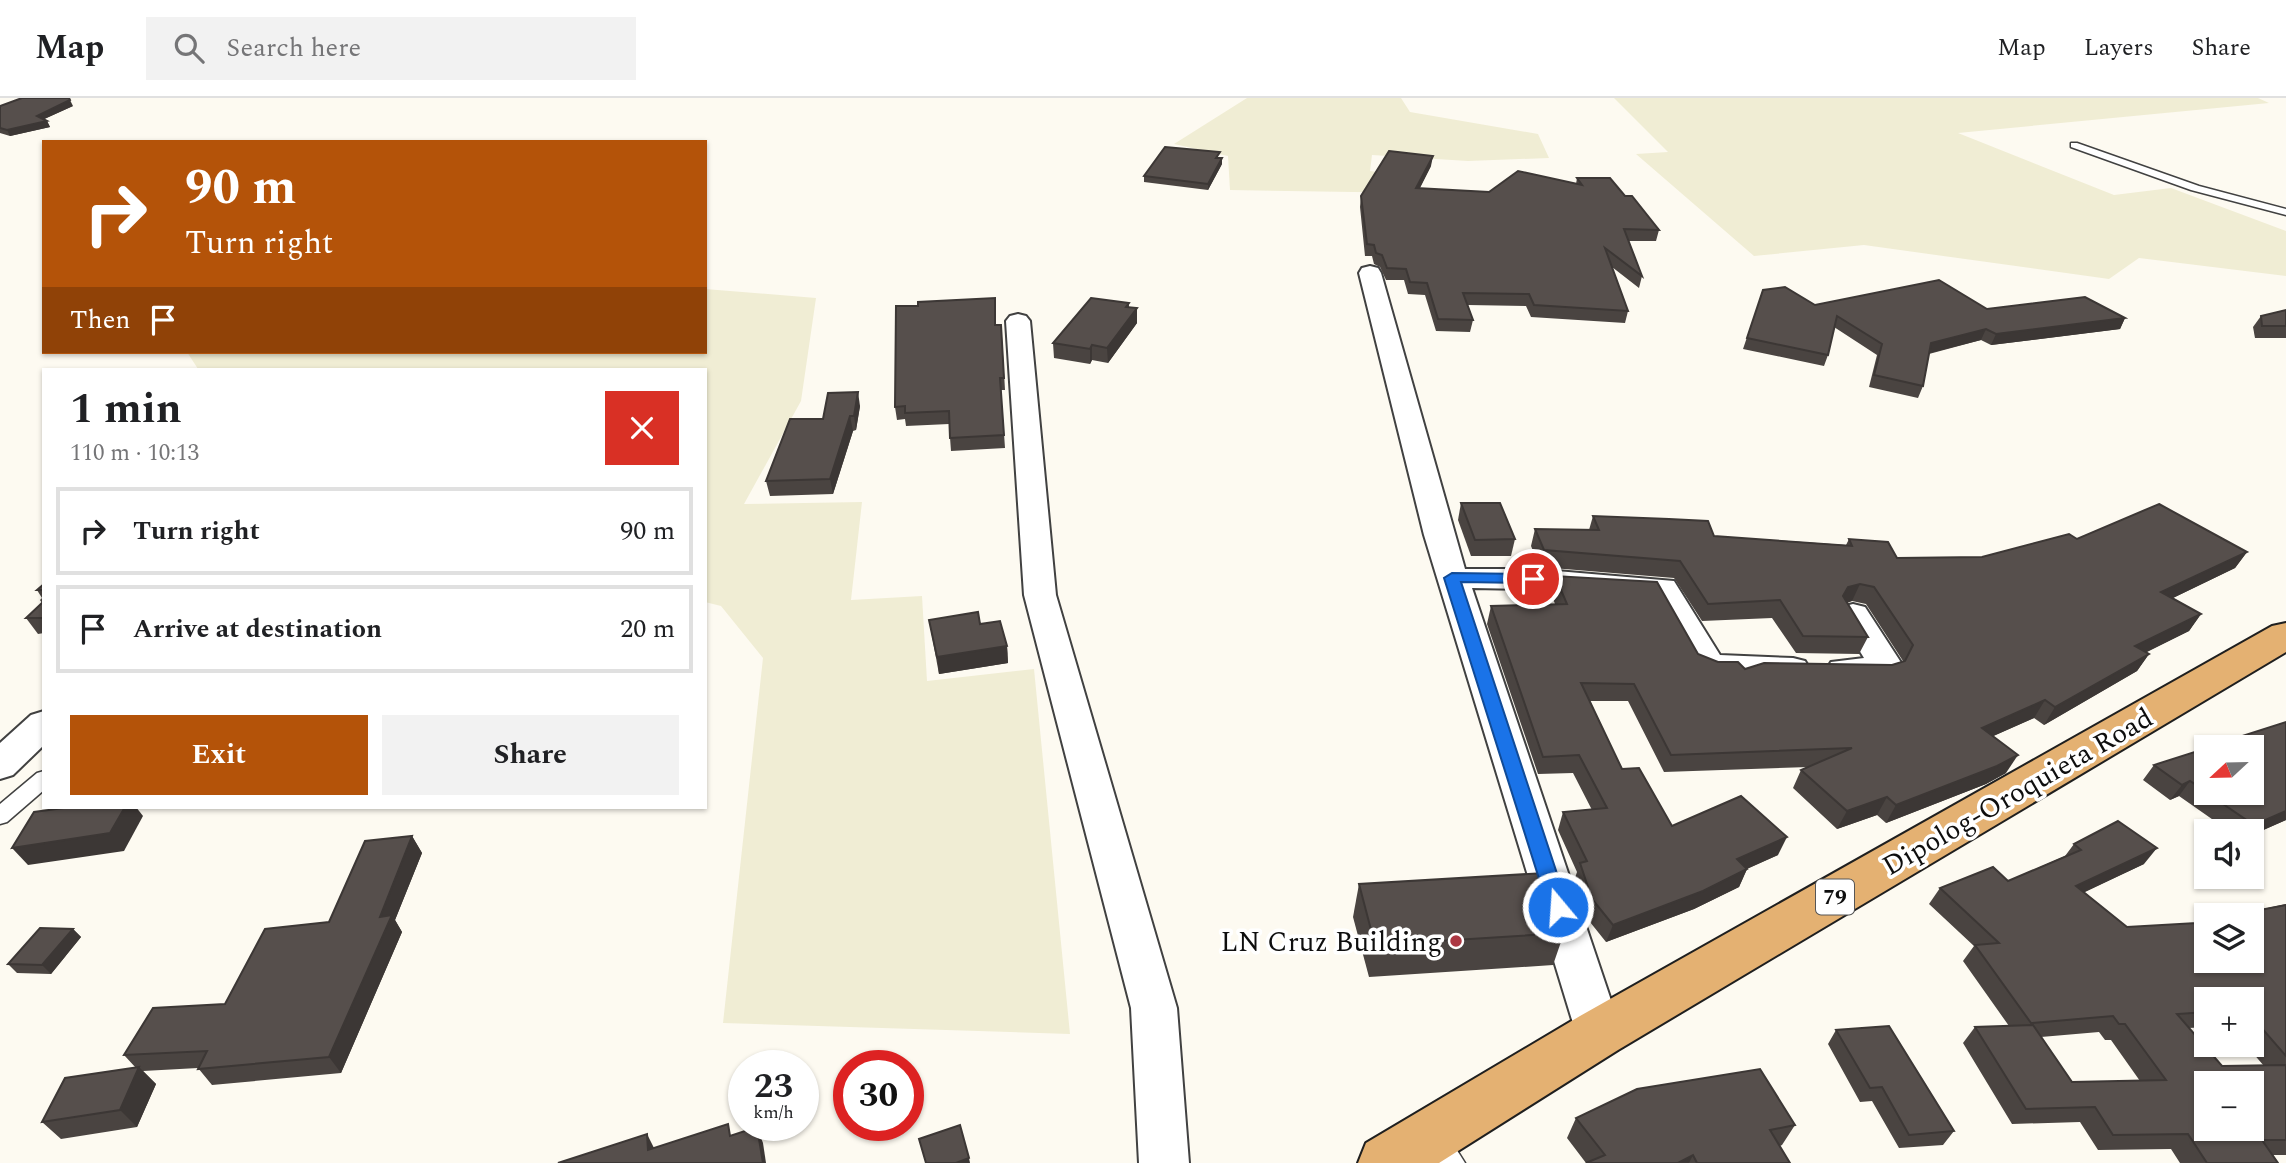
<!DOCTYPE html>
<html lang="en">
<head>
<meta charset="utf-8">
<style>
	body { margin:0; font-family:Spectral,serif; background:#f2f2f2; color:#202124; height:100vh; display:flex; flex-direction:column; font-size:26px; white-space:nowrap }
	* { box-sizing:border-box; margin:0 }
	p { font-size:23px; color:#757577 }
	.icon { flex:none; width:38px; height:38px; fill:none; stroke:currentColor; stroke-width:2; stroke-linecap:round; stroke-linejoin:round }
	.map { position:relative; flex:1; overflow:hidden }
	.panel { position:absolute; left:42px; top:270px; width:665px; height:441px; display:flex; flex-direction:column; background:#fff; border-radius:0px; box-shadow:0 2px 5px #0004 }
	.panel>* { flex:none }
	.banner { position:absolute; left:42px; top:42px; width:665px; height:214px; border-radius:0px; box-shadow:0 2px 5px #0004; background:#b45309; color:#fff; overflow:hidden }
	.needle { width:46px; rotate:248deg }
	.tools { position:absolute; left:2194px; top:637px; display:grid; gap:14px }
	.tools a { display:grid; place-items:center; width:70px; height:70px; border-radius:0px; background:#fff; box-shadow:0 2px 5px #0004; font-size:35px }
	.speed { position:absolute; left:728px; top:952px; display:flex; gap:14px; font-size:35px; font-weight:700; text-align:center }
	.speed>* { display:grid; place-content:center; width:91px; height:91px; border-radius:50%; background:#fff; box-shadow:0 2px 5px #0004; line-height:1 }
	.speed small { font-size:18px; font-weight:400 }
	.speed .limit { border:10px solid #d22; background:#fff; color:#111 }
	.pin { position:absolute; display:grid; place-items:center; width:60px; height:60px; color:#fff; margin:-30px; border:4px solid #fff; border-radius:50%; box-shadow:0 2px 7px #0007 }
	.me { position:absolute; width:77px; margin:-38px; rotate:342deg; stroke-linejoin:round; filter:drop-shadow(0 0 5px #0008) }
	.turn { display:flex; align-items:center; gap:24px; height:147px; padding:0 28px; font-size:32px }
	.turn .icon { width:91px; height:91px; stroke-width:2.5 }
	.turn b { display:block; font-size:49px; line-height:60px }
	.then { display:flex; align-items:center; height:66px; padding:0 28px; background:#0003; gap:14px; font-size:26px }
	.round { display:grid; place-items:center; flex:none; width:74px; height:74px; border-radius:0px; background:#f2f2f2 }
	.summary { display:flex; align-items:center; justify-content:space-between; height:119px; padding:0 28px }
	h1 { font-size:42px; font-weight:700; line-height:52px }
	.button { display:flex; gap:14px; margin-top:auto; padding:14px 28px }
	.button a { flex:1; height:80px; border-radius:0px; background:#b45309; color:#fff; font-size:28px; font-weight:700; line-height:80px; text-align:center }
	.button a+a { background:#f2f2f2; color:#202124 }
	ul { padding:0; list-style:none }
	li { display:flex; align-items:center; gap:21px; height:88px; margin:0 14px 10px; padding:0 14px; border:4px solid #e0e0e0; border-radius:0px }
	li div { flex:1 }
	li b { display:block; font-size:26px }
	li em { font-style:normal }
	header { display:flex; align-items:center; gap:42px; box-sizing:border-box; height:98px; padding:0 35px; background:#fff; border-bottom:2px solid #e0e0e0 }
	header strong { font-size:33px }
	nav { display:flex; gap:38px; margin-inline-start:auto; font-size:24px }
	.search { width:490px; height:63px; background:#f2f2f2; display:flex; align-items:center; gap:18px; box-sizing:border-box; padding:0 24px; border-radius:0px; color:#757577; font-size:26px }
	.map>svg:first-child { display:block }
</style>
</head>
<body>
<header>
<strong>Map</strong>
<div class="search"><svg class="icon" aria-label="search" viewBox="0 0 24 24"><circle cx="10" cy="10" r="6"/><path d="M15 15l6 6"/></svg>Search here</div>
<nav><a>Map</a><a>Layers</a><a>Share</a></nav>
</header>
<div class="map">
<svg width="2286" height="1065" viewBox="0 0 2286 1065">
	<rect width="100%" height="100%" fill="#fdfaf1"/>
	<!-- farmland -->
	<g fill="#f0edd4">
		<polygon points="1247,0 1401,0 1410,14 1538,36 1549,60 1468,63 1372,57 1370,73 1417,79 1420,95 1230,92 1228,58 1174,46"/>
		<polygon points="1614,0 2258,0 2269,5 1958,35 2114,97 2171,90 2286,133 2286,178 2139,160 2109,181 1864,147 1754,158 1636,56 1668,54"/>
		<polygon points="705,191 816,200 801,303 744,406 862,404 851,502 922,498 927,583 1034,571 1070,936 723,925 763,560 721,508 705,504 705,271 198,271 187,254 705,254"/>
	</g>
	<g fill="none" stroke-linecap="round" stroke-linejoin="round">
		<!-- service casing -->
		<g stroke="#414141" stroke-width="3">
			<g id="service">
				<polygon points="2071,45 2077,45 2199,88 2286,111 2286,117 2191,92 2071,49"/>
				<polygon points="44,673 44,692 7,724 0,726 0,706 37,675"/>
				<polygon points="1434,1027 1443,1030 1465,1065 1437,1065 1421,1039 1425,1030"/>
			</g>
		</g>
		<!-- minor casing -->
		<g stroke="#414141" stroke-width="4">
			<g id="minor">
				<path d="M 1370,168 L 1378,170 L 1381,175 L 1465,471 L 1533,471 L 1674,483 L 1720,557 L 1793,560 L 1805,563 L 1810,571 L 1805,579 L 1793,582 L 1712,579 C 1678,570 1672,525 1653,499 L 1533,491 L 1472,490 L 1622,935 L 1615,949 L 1599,955 L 1583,949 L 1576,935 L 1424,437 L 1359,175 L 1362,170 Z"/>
				<polygon points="1018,216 1026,218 1030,223 1056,497 1177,910 1189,1065 1139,1065 1131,910 1024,497 1006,223 1010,218"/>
				<path d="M 1853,506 L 1865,509 L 1902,566 L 1894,579 C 1874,585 1851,586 1831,580 L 1826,572 L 1831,564 L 1864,560 L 1837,516 L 1841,509 Z"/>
				<polygon points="44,613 44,647 13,677 0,681 0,645 31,617"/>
			</g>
		</g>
		<!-- trunk casing -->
		<g stroke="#1f1f1f" stroke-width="4">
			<polygon id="trunk" points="2286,525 2286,554 1618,952 1439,1065 1358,1065 1366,1045 1580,918 2272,528"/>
		</g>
		<!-- service -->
		<use href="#service" fill="#fff" fill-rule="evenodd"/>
		<!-- minor -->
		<use href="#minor" fill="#fff" fill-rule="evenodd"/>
		<!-- trunk -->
		<use href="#trunk" fill="#e4b172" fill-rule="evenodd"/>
	</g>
	<!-- wall -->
	<g fill="#4a4441" fill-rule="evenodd">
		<polygon points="0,8 73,8 44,21 47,23 50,29 10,38 0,35"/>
		<polygon points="1222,66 1208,92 1144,84 1144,78"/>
		<polygon points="1431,68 1420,90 1489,94 1576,86 1577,80 1625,98 1659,132 1656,143 1628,143 1642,178 1639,190 1612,169 1628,213 1625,225 1531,219 1526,208 1468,207 1473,222 1470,234 1436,233 1425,197 1408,196 1404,182 1386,182 1380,169 1374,166 1372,158 1365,158 1360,109 1361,98"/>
		<polygon points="1763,192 1815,207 1987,211 2125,220 2120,231 1991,247 1981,242 1929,256 1923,288 1918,300 1869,289 1877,257 1834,229 1828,257 1824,268 1743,251"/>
		<polygon points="1129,205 1129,209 1137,225 1108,265 1092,262 1090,266 1054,260 1053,245"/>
		<polygon points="996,212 996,227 1002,239 1005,292 1001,292 1005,350 951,353 949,326 906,328 905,321 897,322 895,309"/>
		<polygon points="2286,212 2286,240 2255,240 2253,229 2261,218"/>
		<polygon points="860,308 856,332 853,333 833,396 770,398 766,383 823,321"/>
		<polygon points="1461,405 1515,441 1511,458 1471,458 1458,422"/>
		<polygon points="1593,418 1714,438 1846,447 1849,441 1897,460 1982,459 2077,441 2247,454 2235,470 2173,500 2201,516 2189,533 2146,554 2149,556 2137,573 2044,627 2034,620 1993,638 2006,675 1986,686 1886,725 1877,717 1837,731 1793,690 1801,672 1809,669 1664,674 1628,603 1590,603 1622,671 1672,728 1778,757 1747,771 1739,789 1694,811 1606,844 1586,819 1574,783 1577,774 1558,732 1563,714 1592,712 1573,675 1538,676 1487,526 1491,508 1555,506 1551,495 1555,478 1698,556 1718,564 1745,571 1892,567 1903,563 1866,506 1852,503 1847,505 1868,539 1859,556 1796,555 1772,520 1702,523 1674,480 1540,469 1531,448 1535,431 1589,432"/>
		<polygon points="44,486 44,535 38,536 26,520 42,505 40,502 42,500 37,492"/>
		<polygon points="929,522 980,526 1007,548 1008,565 939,576"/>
		<polygon points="2154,667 2286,722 2252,737 2252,733 2229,733 2179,698 2170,702 2143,682"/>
		<polygon points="412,738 422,755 395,822 402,834 341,975 212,987 198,970 143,973 156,986 137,1029 61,1041 42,1024 136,970 124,957 225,906 329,824"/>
		<path d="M 2074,746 L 2144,766 L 2084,794 L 2127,829 L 2197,825 L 2286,806 L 2286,1057 L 2273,1057 L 2278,1065 L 2180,1065 L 2171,1051 L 2098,1052 L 2080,1024 L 2012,1026 L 1963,945 L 1975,929 L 2009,928 L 1963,863 L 1974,848 L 1929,806 L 1940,790 L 2008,783 L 2065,758 ZM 2207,901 L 2252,901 L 2252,947 L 2246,947 L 2264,968 L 2222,968 L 2189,930 L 2207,929 ZM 2099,934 L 2105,942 L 2111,942 L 2140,983 L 2072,984 L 2041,939 Z"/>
		<polygon points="1359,786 1564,835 1553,867 1369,879 1353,819"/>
		<polygon points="73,831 81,839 51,876 17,875 8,866"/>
		<polygon points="1836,932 1954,1033 1943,1047 1899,1050 1872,1003 1860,1004 1828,946"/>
		<polygon points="1576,1020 1795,1027 1782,1047 1780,1048 1790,1065 1586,1065 1567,1040"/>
	</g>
	<!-- shaded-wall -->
	<g fill="#3c3735">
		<polygon points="69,0 73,8 40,23 37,18"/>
		<polygon points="47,23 50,29 10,38 7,32"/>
		<polygon points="1433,58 1431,68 1414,101 1416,90"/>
		<polygon points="1222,60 1222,66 1208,92 1208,86"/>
		<polygon points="1137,210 1137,225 1108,265 1107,250"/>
		<polygon points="2125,220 2120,231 1991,247 1996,236"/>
		<polygon points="1986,231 1981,242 1926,256 1931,245"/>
		<polygon points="1092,247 1092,262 1090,266 1090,251"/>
		<polygon points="858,294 860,308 856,332 854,318"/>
		<polygon points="850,318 853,333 833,396 830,381"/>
		<polygon points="2247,454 2235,470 2150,511 2161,494"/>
		<polygon points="1860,486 1852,503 1840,506 1843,498 1848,489"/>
		<polygon points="2201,516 2189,533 2123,566 2135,548"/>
		<polygon points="1007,548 1008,565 939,576 937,559"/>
		<polygon points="2149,556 2137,573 2044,627 2055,609"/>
		<polygon points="2045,602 2034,620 1971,648 1982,630"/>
		<polygon points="2018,657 2006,675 1986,686 1886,725 1896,707"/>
		<polygon points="2190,683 2179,698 2170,702 2182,687"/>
		<polygon points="1887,699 1877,717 1837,731 1847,713"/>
		<polygon points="125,709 136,709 143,718 124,753 28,767 12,750"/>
		<polygon points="2286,713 2286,722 2252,737 2252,733 2249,733 2254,727"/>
		<polygon points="412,738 422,755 395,822 402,834 341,975 329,959 380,819"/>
		<polygon points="1787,739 1778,757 1728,779 1737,761"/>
		<polygon points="2157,750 2144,766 2064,804 2076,788"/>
		<polygon points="1747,771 1739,789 1694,811 1606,844 1613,827"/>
		<polygon points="73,831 81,839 51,876 42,867"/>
		<polygon points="139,969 156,986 137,1029 120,1012"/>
		<polygon points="757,1029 763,1045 766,1065 763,1065"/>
		<polygon points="647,1036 655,1052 648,1052"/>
		<polygon points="1693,1057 1689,1065 1678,1065"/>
		<polygon points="969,1060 970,1065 956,1065"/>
	</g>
	<!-- building -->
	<g fill="#564f4c" stroke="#3c3735" stroke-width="2" fill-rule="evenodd">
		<polygon points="22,0 69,0 70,2 37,18 47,23 7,32 0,30 0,8"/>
		<polygon points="1165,49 1220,54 1216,60 1222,60 1208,86 1144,78"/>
		<polygon points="1389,53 1433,58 1416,90 1489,94 1518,73 1582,87 1577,80 1610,80 1625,98 1632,98 1659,132 1624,131 1642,178 1605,150 1628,213 1534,207 1529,196 1463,195 1473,222 1438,221 1427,185 1410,184 1406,171 1387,170 1382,157 1376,155 1374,147 1367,146 1361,98"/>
		<polygon points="1939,182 1987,211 2085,199 2125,220 1996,236 1986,231 1931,245 1923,288 1874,277 1882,246 1837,218 1828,257 1747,240 1763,192 1785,189 1815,207"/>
		<polygon points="995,200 995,227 1001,227 1004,280 1000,280 1004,337 950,340 949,313 905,315 905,308 895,309 896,208 918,208 918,204"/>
		<polygon points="1091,200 1129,205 1126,209 1137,210 1107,250 1092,247 1090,251 1053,245"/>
		<polygon points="2286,212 2286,228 2262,228 2261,218"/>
		<polygon points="858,294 854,318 850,318 830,381 766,383 790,321 823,321 828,295"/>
		<polygon points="1461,405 1500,405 1515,441 1475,442"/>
		<polygon points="2159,406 2247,454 2161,494 2201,516 2135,548 2149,556 2055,609 2045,602 1982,630 2018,657 1997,668 1896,707 1887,699 1847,713 1801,672 1852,650 1671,657 1634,586 1581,585 1622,671 1639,670 1672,728 1741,698 1787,739 1737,761 1747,771 1703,793 1613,827 1592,801 1580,765 1587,763 1563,714 1607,710 1579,657 1543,659 1491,508 1567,506 1555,478 1657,484 1698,556 1718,564 1738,564 1745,571 1764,565 1892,567 1905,563 1913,547 1874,489 1860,486 1848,489 1843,498 1868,539 1803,538 1780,502 1708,506 1680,463 1544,452 1535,431 1599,432 1593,418 1669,421 1708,423 1714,438 1852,448 1849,441 1888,444 1897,460 1982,459 2069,436 2077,441"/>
		<polygon points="44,486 44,492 37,492"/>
		<polygon points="44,503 44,520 26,520"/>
		<polygon points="978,514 980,526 1000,523 1007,548 937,559 929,522"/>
		<polygon points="2286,624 2286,713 2254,727 2207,695 2252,695 2252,649 2208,649"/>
		<polygon points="2207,650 2207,694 2190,683 2182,687 2154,667"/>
		<polygon points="71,709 125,709 110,735 12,750 34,714"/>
		<path d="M 2118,723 L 2157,750 L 2076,788 L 2127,829 L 2197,825 L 2207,823 L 2207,863 L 2252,863 L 2252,817 L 2234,817 L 2286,807 L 2286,958 L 2252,919 L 2252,901 L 2207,901 L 2207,914 L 2177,916 L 2222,968 L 2286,967 L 2286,1042 L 2262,1042 L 2278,1065 L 2207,1065 L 2188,1036 L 2113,1037 L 2095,1009 L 2026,1011 L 1975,929 L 2033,927 L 2072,984 L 2166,982 L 2125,926 L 2119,926 L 2113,918 L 2031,925 L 1975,847 L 1999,845 L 1940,790 L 1993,769 L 2008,783 L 2081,752 L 2074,746 ZM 2207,985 L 2252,985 L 2252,1031 L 2207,1031 Z"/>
		<polygon points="412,738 380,819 392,817 329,959 198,971 207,953 124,957 153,910 225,906 265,831 329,824 365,743"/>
		<polygon points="1545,775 1564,835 1375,847 1359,786"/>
		<polygon points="40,830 73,831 42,867 8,866"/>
		<polygon points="1889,928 1954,1033 1909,1037 1882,989 1870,990 1836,932"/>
		<polygon points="139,969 120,1012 42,1024 65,980"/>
		<polygon points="1760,971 1795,1027 1770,1032 1790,1065 1697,1065 1693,1057 1678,1065 1586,1065 1605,1057 1576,1020 1637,991"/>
		<polygon points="728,1026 730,1038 757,1029 763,1065 558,1065 647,1036 648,1052"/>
		<polygon points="960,1027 969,1060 956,1065 926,1065 919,1041"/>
	</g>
	<!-- route -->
	<polygon fill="#1a73e8" stroke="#114b97" stroke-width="2" points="1452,475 1533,476 1541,481 1533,485 1461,484 1568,809 1565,814 1558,817 1551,814 1548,809 1444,480"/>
	<!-- markers -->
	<circle fill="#ac3843" stroke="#fff" stroke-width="2.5" cx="1456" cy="843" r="7"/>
	<g text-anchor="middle" stroke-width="7" stroke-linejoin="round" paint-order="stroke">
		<!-- shield labels -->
		<rect fill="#fff" stroke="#565656" stroke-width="2" x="1816" y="781.5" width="38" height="35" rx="5"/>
		<g font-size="21" font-weight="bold" fill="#0e0e0e">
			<text x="1835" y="806">79</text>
		</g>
		<!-- near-street labels -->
		<g font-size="28" fill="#0e0e0e" stroke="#fff">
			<text transform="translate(2017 693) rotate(-30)" y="10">Dipolog-Oroquieta Road</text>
		</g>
		<!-- near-poi labels -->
		<g font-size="28" fill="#0e0e0e" stroke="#fff" text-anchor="end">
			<text x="1442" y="853">LN Cruz Building</text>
		</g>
	</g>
</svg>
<div class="tools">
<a><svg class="needle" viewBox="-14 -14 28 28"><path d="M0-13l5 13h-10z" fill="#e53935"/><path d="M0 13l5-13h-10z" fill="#757577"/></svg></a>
<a><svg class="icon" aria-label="sound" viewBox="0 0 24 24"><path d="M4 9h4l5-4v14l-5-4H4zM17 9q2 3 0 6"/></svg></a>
<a><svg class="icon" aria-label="layers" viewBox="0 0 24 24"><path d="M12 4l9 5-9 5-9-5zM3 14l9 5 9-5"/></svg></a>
<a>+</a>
<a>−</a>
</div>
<div class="speed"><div>23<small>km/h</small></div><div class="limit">30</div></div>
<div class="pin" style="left:1533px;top:481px;background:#d93025"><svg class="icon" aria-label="arrive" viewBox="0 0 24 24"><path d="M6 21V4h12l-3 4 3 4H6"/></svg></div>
<svg class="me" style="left:1558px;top:809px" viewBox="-20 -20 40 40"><circle r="17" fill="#1a73e8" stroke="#fff" stroke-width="3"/><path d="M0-11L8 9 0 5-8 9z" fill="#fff"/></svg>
<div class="banner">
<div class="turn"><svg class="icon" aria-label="right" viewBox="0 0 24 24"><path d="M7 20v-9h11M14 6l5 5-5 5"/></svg><div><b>90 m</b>Turn right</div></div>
<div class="then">Then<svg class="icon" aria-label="arrive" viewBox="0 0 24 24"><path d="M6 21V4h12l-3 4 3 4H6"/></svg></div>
</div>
<section class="panel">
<div class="summary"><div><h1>1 min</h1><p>110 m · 10:13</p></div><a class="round" style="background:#d93025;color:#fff"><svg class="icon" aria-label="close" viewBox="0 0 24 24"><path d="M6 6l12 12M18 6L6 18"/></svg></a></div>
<ul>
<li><svg class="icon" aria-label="right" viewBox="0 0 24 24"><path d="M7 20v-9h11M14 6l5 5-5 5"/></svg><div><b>Turn right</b></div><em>90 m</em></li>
<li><svg class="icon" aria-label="arrive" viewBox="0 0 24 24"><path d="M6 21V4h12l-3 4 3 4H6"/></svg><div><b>Arrive at destination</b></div><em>20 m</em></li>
</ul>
<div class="button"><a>Exit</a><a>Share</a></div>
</section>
</div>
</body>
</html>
